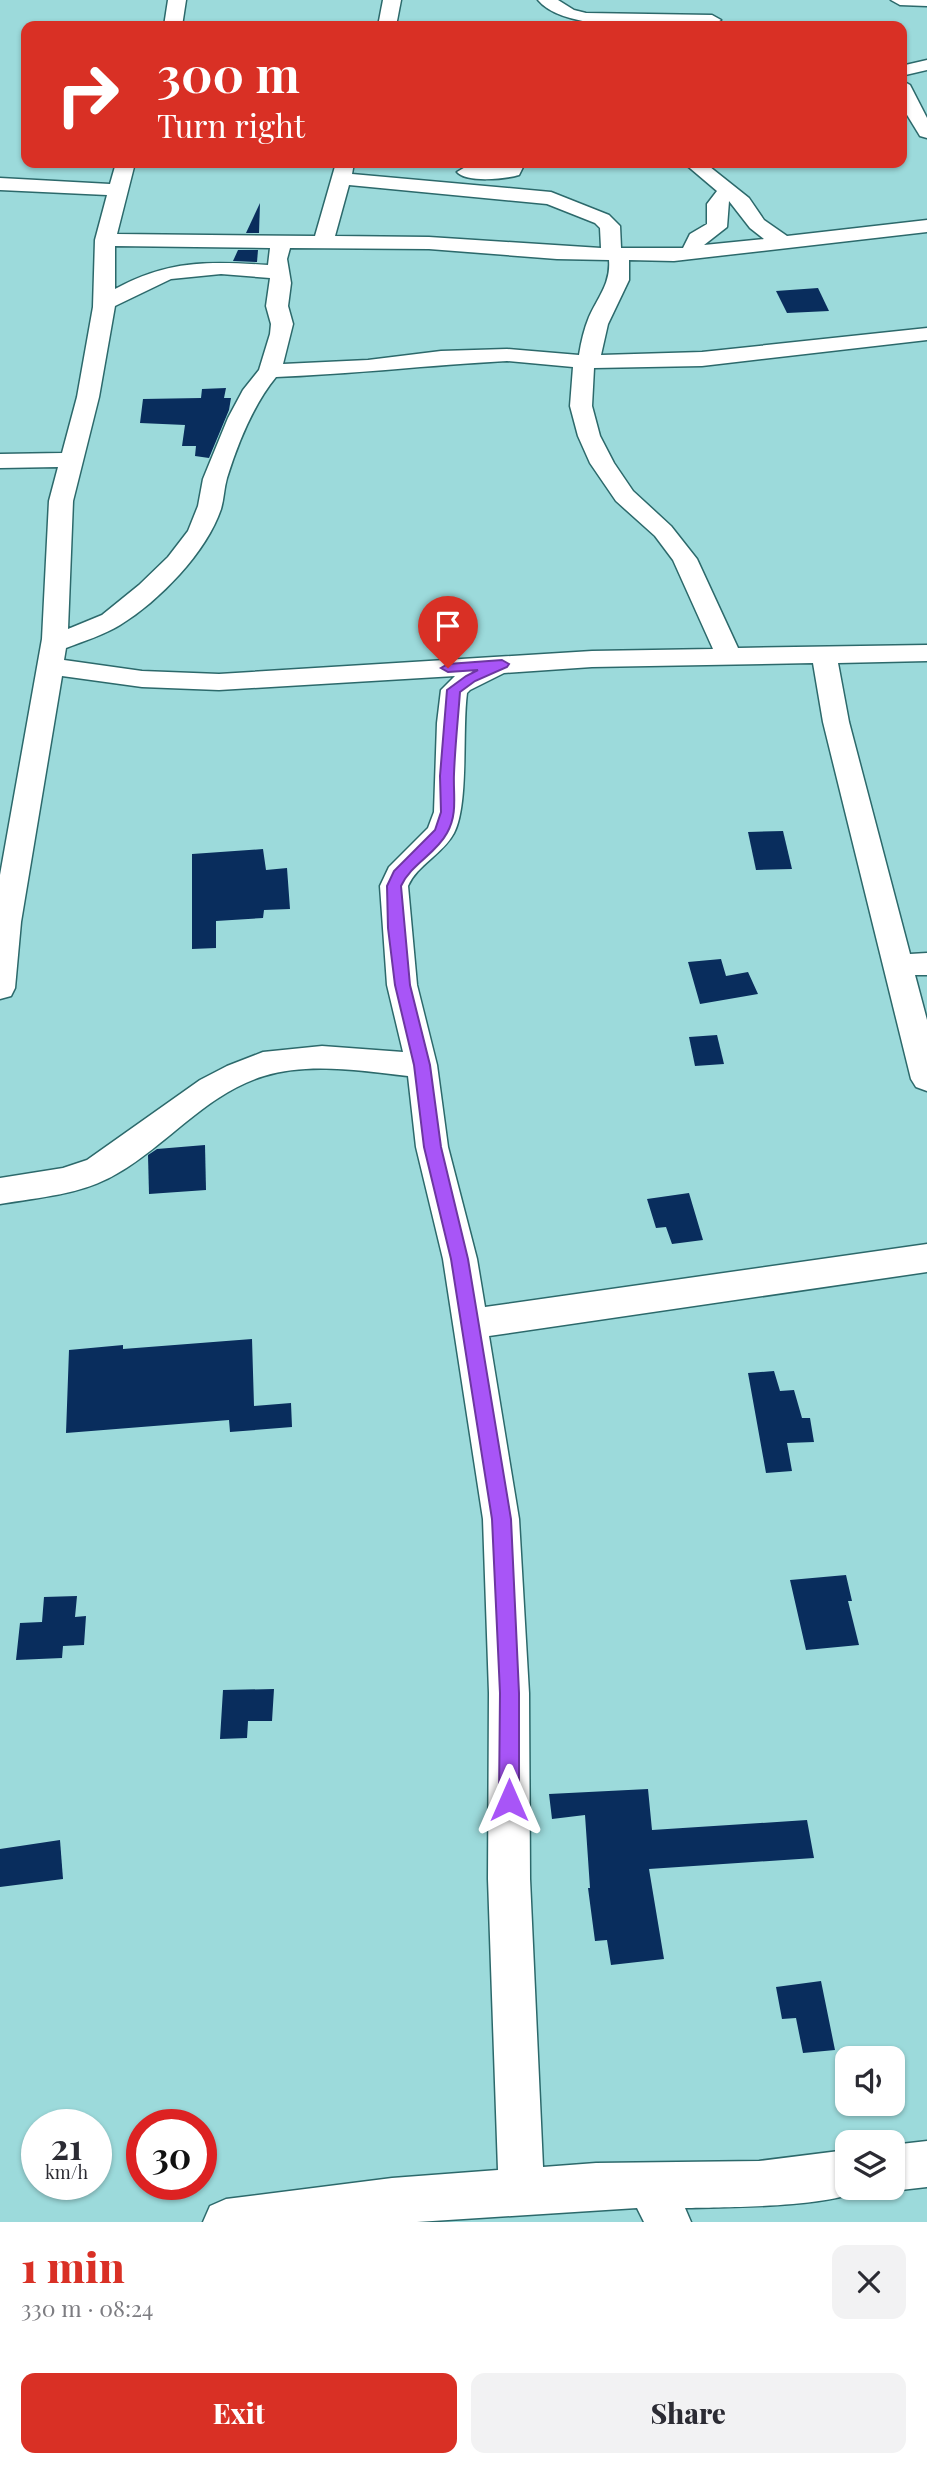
<!DOCTYPE html>
<html lang="en">
<head>
<meta charset="utf-8">
<style>
	body { margin:0; font-family:"Playfair Display",serif; background:#f2f2f3; color:#2b2b33; height:100vh; display:flex; flex-direction:column; font-size:26px; white-space:nowrap }
	* { box-sizing:border-box; margin:0 }
	p { font-size:23px; color:#7c7c81 }
	.icon { flex:none; width:38px; height:38px; fill:none; stroke:currentColor; stroke-width:2; stroke-linecap:round; stroke-linejoin:round }
	.map { position:relative; height:2222px; overflow:hidden }
	.panel { display:flex; flex-direction:column; background:#fff; flex:1 }
	.panel>* { flex:none }
	.hud { position:absolute; left:21px; top:21px; width:886px; height:147px; border-radius:14px; box-shadow:0 2px 5px #0004; background:#d93025; color:#fff; overflow:hidden }
	.tools { position:absolute; left:835px; top:2046px; display:grid; gap:14px }
	.tools a { display:grid; place-items:center; width:70px; height:70px; border-radius:14px; background:#fff; box-shadow:0 2px 5px #0004; font-size:35px }
	.speed { position:absolute; left:21px; top:2109px; display:flex; gap:14px; font-size:35px; font-weight:700; text-align:center }
	.speed>* { display:grid; place-content:center; width:91px; height:91px; border-radius:50%; background:#fff; box-shadow:0 2px 5px #0004; line-height:1 }
	.speed small { font-size:18px; font-weight:400 }
	.speed .limit { border:10px solid #d22; background:#fff; color:#111 }
	.pin { position:absolute; display:grid; place-items:center; width:60px; height:60px; color:#fff; margin:-72px -30px; border-radius:50% 50% 50% 0; rotate:-45deg; box-shadow:0 0 7px #0007 }
	.pin .icon { rotate:45deg }
	.me { position:absolute; width:77px; margin:-38px; rotate:0deg; stroke-linejoin:round; filter:drop-shadow(0 0 5px #0008) }
	.turn { display:flex; align-items:center; gap:24px; height:147px; padding:0 21px; font-size:32px }
	.turn .icon { width:91px; height:91px; stroke-width:2.5 }
	.turn b { display:block; font-size:49px; line-height:60px }
	.round { display:grid; place-items:center; flex:none; width:74px; height:74px; border-radius:14px; background:#f2f2f3 }
	.headline { display:flex; align-items:center; justify-content:space-between; height:119px; padding:0 21px }
	h1 { font-size:42px; font-weight:800; line-height:52px; color:#d93025 }
	.button { display:flex; gap:14px; margin-top:auto; padding:14px 21px }
	.button a { flex:1; height:80px; border-radius:14px; background:#d93025; color:#fff; font-size:28px; font-weight:800; line-height:80px; text-align:center }
	.button a+a { background:#f2f2f3; color:#2b2b33 }
	.map>svg:first-child { display:block }
</style>
</head>
<body>
<div class="map">
<svg width="927" height="2222" viewBox="0 0 927 2222">
	<rect width="100%" height="100%" fill="#9cdadb"/>
	<!-- building -->
	<g fill="#092d5d">
		<polygon points="260,203 259,233 246,233"/>
		<polygon points="238,250 258,250 257,262 233,261"/>
		<polygon points="818,288 829,311 787,313 776,291"/>
		<polygon points="226,388 224,398 231,398 229,410 209,458 195,456 196,446 182,446 185,425 140,423 143,399 201,398 202,389"/>
		<polygon points="783,831 792,869 756,870 748,832"/>
		<polygon points="263,849 266,870 287,868 290,909 264,910 263,918 216,921 216,948 192,949 192,854"/>
		<polygon points="721,959 726,976 748,972 758,994 700,1004 688,962"/>
		<polygon points="717,1035 724,1064 695,1066 689,1037"/>
		<polygon points="205,1145 206,1190 149,1194 148,1155 157,1149"/>
		<polygon points="689,1193 703,1240 672,1244 666,1227 656,1228 647,1199"/>
		<polygon points="252,1339 254,1406 291,1403 292,1427 230,1432 229,1420 66,1433 69,1350 123,1345 123,1349"/>
		<polygon points="774,1371 780,1391 794,1390 802,1418 810,1418 814,1442 787,1443 792,1471 766,1473 748,1373"/>
		<polygon points="846,1575 852,1601 848,1601 859,1645 806,1650 790,1580"/>
		<polygon points="77,1596 75,1617 86,1616 84,1645 63,1646 62,1658 16,1660 20,1623 42,1622 44,1597"/>
		<polygon points="274,1689 272,1721 248,1721 247,1738 220,1739 223,1690"/>
		<polygon points="648,1789 652,1830 807,1820 814,1858 649,1869 664,1959 611,1965 607,1940 595,1941 588,1888 590,1888 585,1815 552,1819 549,1794"/>
		<polygon points="60,1840 63,1879 0,1887 0,1849"/>
		<polygon points="821,1981 835,2050 803,2053 796,2018 782,2019 776,1987"/>
	</g>
	<g fill="none" stroke-linecap="round" stroke-linejoin="round">
		<!-- street casing -->
		<g stroke="#2c696b" stroke-width="3">
			<g id="street">
				<polygon points="168,0 186,0 182,26 164,26"/>
				<polygon points="383,0 401,0 396,26 378,26"/>
				<path d="M 538,0 L 558,0 L 574,10 L 586,13 L 712,15 L 721,20 L 712,25 C 669,25 566,34 538,0 Z"/>
				<polygon points="891,0 927,0 927,6 900,5"/>
				<polygon points="927,60 927,70 901,76 901,66"/>
				<polygon points="901,80 910,85 927,118 927,138 920,136 901,105"/>
				<path d="M 116,163 L 135,163 L 117,234 L 315,236 L 336,163 L 354,163 L 352,174 L 551,192 L 609,215 L 620,226 L 621,248 L 683,248 L 690,234 L 707,224 L 707,204 L 717,191 L 684,163 L 705,163 L 749,198 L 764,220 L 787,236 L 927,220 L 927,232 L 674,261 L 629,260 L 629,280 L 608,324 L 601,355 L 702,352 L 927,328 L 927,340 L 702,366 L 594,368 L 592,406 L 600,436 L 614,463 L 633,491 L 671,526 L 697,559 L 738,648 L 927,645 L 927,661 L 838,663 L 849,722 L 910,954 L 927,953 L 927,975 L 915,975 L 927,1020 L 927,1091 L 916,1087 L 911,1079 L 823,722 L 813,663 L 592,667 L 504,673 L 470,690 L 467,693 C 462,730 469,804 454,833 C 443,854 417,865 408,886 L 417,985 L 437,1065 L 448,1147 L 477,1259 L 485,1307 L 927,1244 L 927,1272 L 489,1336 L 519,1519 L 529,1693 L 530,1879 L 543,2167 L 596,2163 L 759,2161 L 847,2150 L 847,2188 L 864,2188 C 835,2208 723,2207 685,2208 L 691,2222 L 644,2222 L 637,2208 L 417,2222 L 203,2222 L 210,2206 L 226,2199 L 392,2178 L 498,2170 L 488,1879 L 489,1693 L 483,1519 L 443,1259 L 416,1147 L 408,1076 C 362,1071 309,1062 264,1076 C 207,1093 168,1144 118,1173 C 82,1195 40,1197 0,1204 L 0,1178 L 63,1168 L 87,1160 L 200,1080 L 227,1066 L 263,1052 L 322,1046 L 403,1052 L 387,985 L 380,886 L 389,867 L 428,828 L 434,812 L 437,723 L 441,690 L 455,676 L 219,690 L 142,687 L 62,676 L 21,922 L 15,988 L 11,996 L 0,999 L 0,875 L 42,639 L 49,501 L 58,467 L 0,468 L 0,454 L 62,453 L 77,397 L 93,307 L 95,240 L 107,195 L 0,190 L 0,178 L 110,184 ZM 349,185 L 547,204 L 595,223 L 600,228 L 601,248 L 429,237 L 335,236 ZM 729,201 L 750,228 L 764,239 L 704,245 L 727,227 ZM 115,246 L 270,248 L 268,265 C 208,261 168,260 115,289 ZM 290,248 L 429,249 L 557,259 L 609,260 C 611,283 598,297 589,317 C 584,329 581,342 579,355 L 507,349 L 441,351 L 368,360 L 283,364 L 293,324 L 288,306 L 291,283 L 287,259 ZM 221,274 L 270,278 L 266,306 L 271,324 L 270,334 L 259,370 L 243,390 L 228,418 L 203,479 L 198,506 L 188,531 L 168,557 L 139,585 L 102,615 L 68,629 L 73,501 L 99,397 L 115,306 L 171,279 ZM 507,361 L 573,367 L 570,406 L 578,436 L 590,463 L 616,501 L 655,536 L 673,560 L 713,649 L 592,651 L 219,674 L 142,671 L 64,660 L 66,648 C 84,641 104,635 120,625 C 159,601 206,553 221,509 C 224,499 224,488 227,478 C 238,443 253,405 276,377 C 354,374 430,365 507,361 Z"/>
				<path d="M 506,163 L 525,163 L 519,175 C 506,179 466,183 457,172 L 467,166 L 504,167 Z"/>
				<polygon points="927,2141 927,2187 892,2191 884,2188 892,2188 892,2145"/>
			</g>
		</g>
		<!-- street -->
		<use href="#street" fill="#fff" fill-rule="evenodd"/>
	</g>
	<!-- route -->
	<path fill="#a855f7" stroke="#6d37a1" stroke-width="2" d="M 502,660 L 509,664 L 507,667 L 475,681 L 460,692 C 458,719 455,747 454,774 C 453,794 458,814 447,833 C 436,854 411,864 401,886 L 410,985 L 430,1065 L 441,1147 L 468,1259 L 511,1519 L 519,1693 L 519,1800 L 516,1807 L 509,1810 L 502,1807 L 499,1800 L 500,1693 L 492,1519 L 451,1259 L 424,1147 L 414,1065 L 395,985 L 388,928 L 387,886 L 394,871 L 435,830 L 441,812 L 440,776 L 447,690 L 466,676 L 478,670 L 448,672 L 441,668 L 448,664 Z"/>
</svg>
<div class="tools">
<a><svg class="icon" aria-label="sound" viewBox="0 0 24 24"><path d="M4 9h4l5-4v14l-5-4H4zM17 9q2 3 0 6"/></svg></a>
<a><svg class="icon" aria-label="layers" viewBox="0 0 24 24"><path d="M12 4l9 5-9 5-9-5zM3 14l9 5 9-5"/></svg></a>
</div>
<div class="speed"><div>21<small>km/h</small></div><div class="limit">30</div></div>
<div class="pin" style="left:448px;top:668px;background:#d93025"><svg class="icon" aria-label="arrive" viewBox="0 0 24 24"><path d="M6 21V4h12l-3 4 3 4H6"/></svg></div>
<svg class="me" style="left:509px;top:1800px" viewBox="-20 -20 40 40"><path d="M0-17L14 15 0 8-14 15z" fill="#a855f7" stroke="#fff" stroke-width="4"/></svg>
<div class="hud">
<div class="turn"><svg class="icon" aria-label="right" viewBox="0 0 24 24"><path d="M7 20v-9h11M14 6l5 5-5 5"/></svg><div><b>300 m</b>Turn right</div></div>
</div>
</div>
<section class="panel">
<div class="headline"><div><h1>1 min</h1><p>330 m · 08:24</p></div><a class="round"><svg class="icon" aria-label="close" viewBox="0 0 24 24"><path d="M6 6l12 12M18 6L6 18"/></svg></a></div>
<div class="button"><a>Exit</a><a>Share</a></div>
</section>
</body>
</html>
